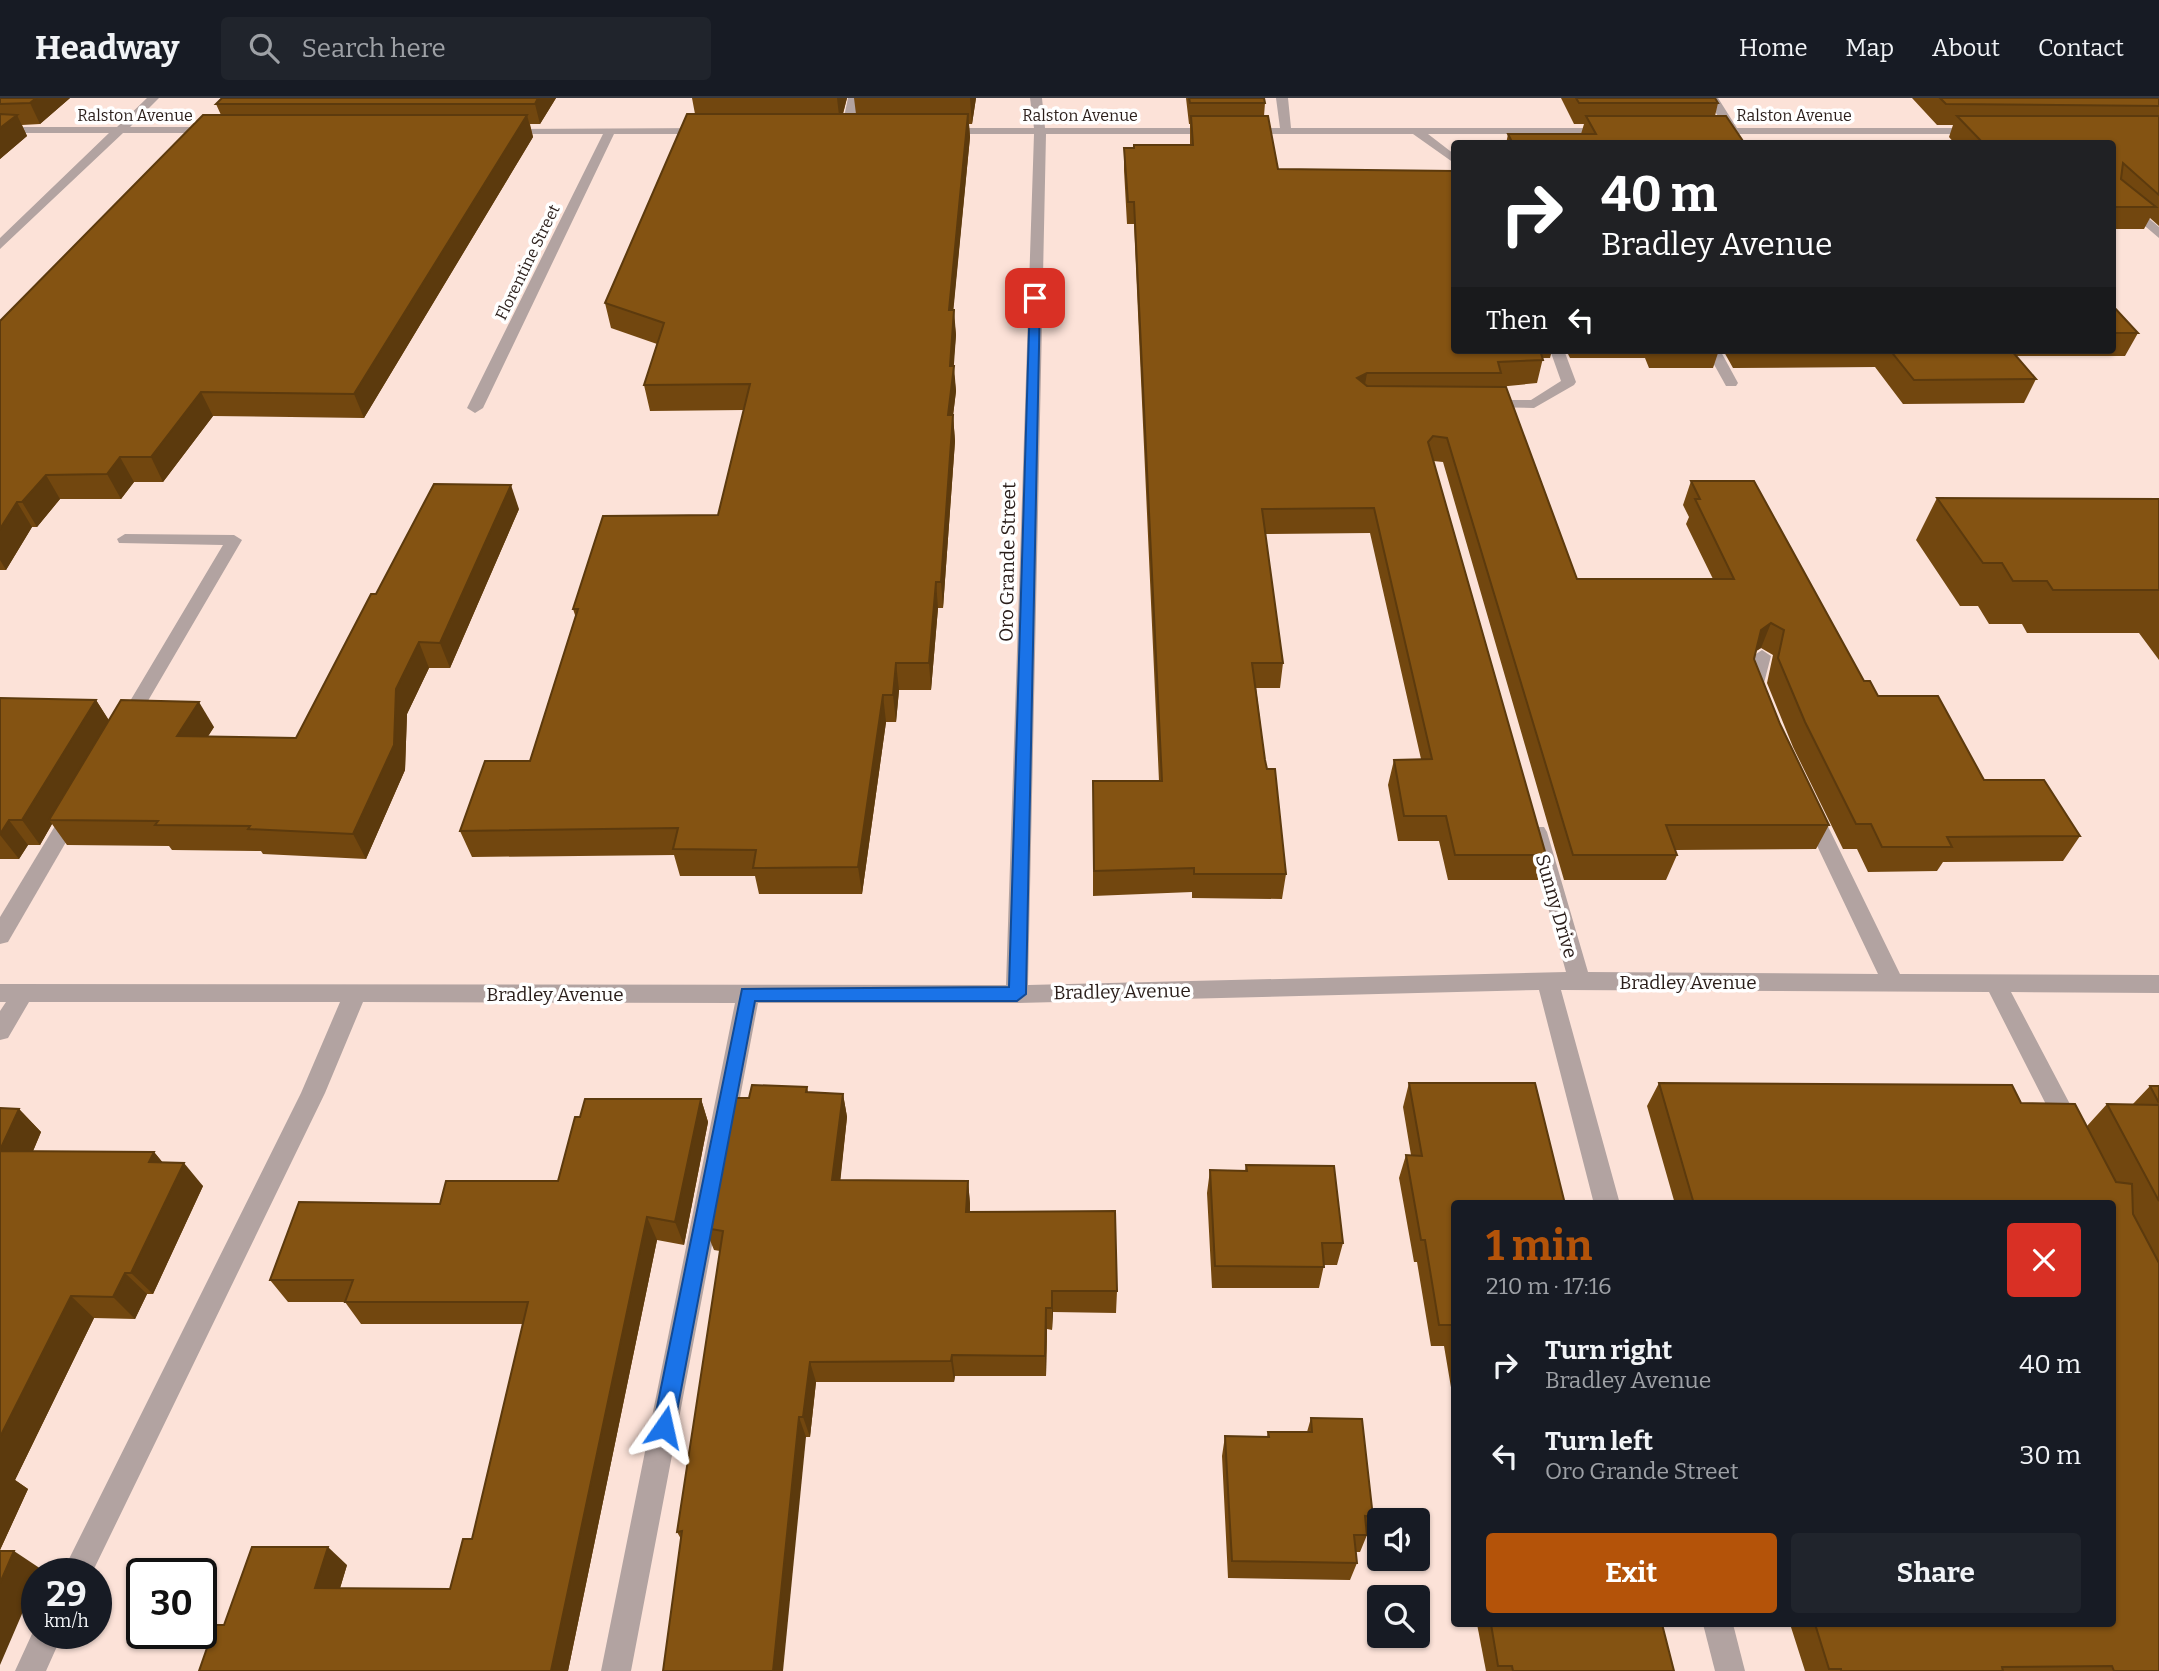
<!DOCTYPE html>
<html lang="en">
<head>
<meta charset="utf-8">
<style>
	body { margin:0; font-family:Bitter,serif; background:#20242c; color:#f1f3f6; height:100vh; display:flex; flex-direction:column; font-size:26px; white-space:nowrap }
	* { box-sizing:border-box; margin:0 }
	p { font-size:23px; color:#9ea1a6 }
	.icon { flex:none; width:38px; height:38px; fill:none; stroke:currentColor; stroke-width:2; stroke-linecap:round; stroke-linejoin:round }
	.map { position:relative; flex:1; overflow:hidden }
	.panel { position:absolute; left:1451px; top:1102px; width:665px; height:427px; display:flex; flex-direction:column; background:#171b24; border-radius:7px; box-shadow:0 2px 5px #0004 }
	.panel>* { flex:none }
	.banner { position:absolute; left:1451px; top:42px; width:665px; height:214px; border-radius:7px; box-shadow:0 2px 5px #0004; background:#202124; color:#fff; overflow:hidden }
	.fabs { position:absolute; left:1367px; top:1410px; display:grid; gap:14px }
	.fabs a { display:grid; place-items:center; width:63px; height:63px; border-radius:7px; background:#171b24; box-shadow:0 2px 5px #0004; font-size:35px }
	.speed { position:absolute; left:21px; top:1460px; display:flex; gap:14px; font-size:35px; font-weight:700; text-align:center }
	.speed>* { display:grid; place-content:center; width:91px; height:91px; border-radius:50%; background:#171b24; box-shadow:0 2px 5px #0004; line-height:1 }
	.speed small { font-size:18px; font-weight:400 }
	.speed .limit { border:4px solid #111; border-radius:10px; background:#fff; color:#111 }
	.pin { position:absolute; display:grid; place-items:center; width:60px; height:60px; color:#fff; margin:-30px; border-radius:14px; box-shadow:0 4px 10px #0006 }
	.me { position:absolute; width:77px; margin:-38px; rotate:11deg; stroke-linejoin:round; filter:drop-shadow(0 0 5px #0008) }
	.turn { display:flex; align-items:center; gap:24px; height:147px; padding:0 35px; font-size:32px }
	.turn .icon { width:91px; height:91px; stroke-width:2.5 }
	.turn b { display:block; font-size:49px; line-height:60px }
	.then { display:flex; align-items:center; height:66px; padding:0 35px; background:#0003; gap:14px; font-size:26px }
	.round { display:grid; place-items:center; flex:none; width:74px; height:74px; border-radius:7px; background:#20242c }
	.headline { display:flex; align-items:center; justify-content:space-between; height:119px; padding:0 35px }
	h1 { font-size:42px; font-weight:700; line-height:52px; color:#b45309 }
	.cta { display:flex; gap:14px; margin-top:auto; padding:14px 35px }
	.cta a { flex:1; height:80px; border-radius:7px; background:#b45309; color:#fff; font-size:28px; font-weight:700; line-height:80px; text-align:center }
	.cta a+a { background:#20242c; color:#f1f3f6 }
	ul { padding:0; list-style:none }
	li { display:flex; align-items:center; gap:21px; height:91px; padding:0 35px }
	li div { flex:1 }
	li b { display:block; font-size:26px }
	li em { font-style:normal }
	header { display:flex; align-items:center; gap:42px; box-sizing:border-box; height:98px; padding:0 35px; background:#171b24; border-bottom:2px solid #363941 }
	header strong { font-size:33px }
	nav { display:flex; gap:38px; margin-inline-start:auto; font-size:24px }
	.search { width:490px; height:63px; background:#20242c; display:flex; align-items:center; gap:18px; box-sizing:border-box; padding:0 24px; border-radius:7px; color:#9ea1a6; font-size:26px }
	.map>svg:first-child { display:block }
</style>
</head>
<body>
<header>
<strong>Headway</strong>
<div class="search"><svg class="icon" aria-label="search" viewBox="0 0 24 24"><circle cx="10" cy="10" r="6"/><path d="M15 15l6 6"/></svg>Search here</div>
<nav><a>Home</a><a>Map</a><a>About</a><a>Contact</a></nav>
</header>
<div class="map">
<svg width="2159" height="1573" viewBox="0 0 2159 1573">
	<rect width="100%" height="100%" fill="#fce2d8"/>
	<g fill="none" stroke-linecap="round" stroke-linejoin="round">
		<!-- minor -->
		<g fill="#b2a3a1" fill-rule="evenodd">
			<polygon points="147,0 159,0 130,29 215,29 221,32 215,35 123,35 0,151 0,140 109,35 0,35 0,29 117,29"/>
			<polygon points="848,0 860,0 853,33 847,36 841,33"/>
			<polygon points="1030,0 1042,0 1045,30 1280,30 1276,0 1288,0 1291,30 1611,30 1617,33 1611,36 1428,36 1454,56 1454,65 1413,36 1046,36 1028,887 1566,874 1527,734 1530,729 1544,729 1547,734 1588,874 1878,876 1801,714 1811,707 1821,714 1900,876 2159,877 2159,895 2011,894 2082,1029 2079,1036 2070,1039 2061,1036 1989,894 1561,892 1620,1106 1594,1106 1539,892 1017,905 758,905 631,1573 601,1573 735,905 363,904 325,995 92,1475 62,1475 301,995 340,904 29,904 8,940 0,942 0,913 6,904 0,904 0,886 1006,887 1034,36 940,36 934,33 940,30 1034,30"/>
			<polygon points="1706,0 1718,0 1737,30 1979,30 1985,33 1979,36 1710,36 1704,33 1706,31 1726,30"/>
			<polygon points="499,31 708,30 714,33 708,36 614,36 483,310 475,315 467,310 603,36 503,36 499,35"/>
			<polygon points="2112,89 2159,129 2159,140 2112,100"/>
			<polygon points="1550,252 1564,252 1576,284 1574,287 1534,310 1481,309 1479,306 1486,302 1531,302 1561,283"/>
			<polygon points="1706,252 1720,252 1738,285 1736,288 1726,288"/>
			<polygon points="125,436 234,437 242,442 135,625 126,631 117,625 223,447 119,445 117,441"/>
			<polygon points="1762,552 1771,558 1764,585 1769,598 1760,604 1753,602 1746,585 1753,558"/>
			<polygon points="74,706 84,713 8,844 0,846 0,819 67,708"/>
			<polygon points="37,1525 37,1535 63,1535 46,1573 15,1573"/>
			<polygon points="1703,1526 1733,1526 1745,1573 1715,1573"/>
		</g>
	</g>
	<!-- wall -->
	<g fill="#72470f">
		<polygon points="0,0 70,0 40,26 22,27 27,38 0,61"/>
		<polygon points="222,0 556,0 540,26 530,26 533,39 364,320 213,318 163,384 134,384 121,401 60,401 37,429 32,429 6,472 0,472 0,223 221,17 216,6"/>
		<polygon points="692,0 847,0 843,16 856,16 854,0 976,0 972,26 969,26 970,39 953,212 956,237 953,268 956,293 953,317 955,343 943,510 938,510 931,592 899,592 896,624 886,624 862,796 759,796 755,778 680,778 674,757 472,759 460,733 530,663 576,520 573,511 718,417 744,312 650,313 644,287 657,246 611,230 605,205 695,16"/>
		<polygon points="1186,0 1264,0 1265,5 1264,18 1278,71 1454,252 1552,252 1550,260 1543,260 1537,285 1498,289 1577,481 1713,481 1686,426 1689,419 1683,407 1691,383 1864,583 1878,598 1984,682 2080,738 2063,763 1943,764 1937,773 1868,774 1857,751 1843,751 1793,649 1767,585 1773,557 1761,550 1756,553 1754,561 1780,626 1829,727 1816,751 1675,752 1677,757 1666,782 1564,782 1443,364 1433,363 1546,757 1538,782 1448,782 1439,743 1398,743 1388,687 1394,662 1421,661 1370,435 1265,436 1283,565 1280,590 1256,590 1265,662 1286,776 1282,801 1192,800 1192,794 1093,798 1093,683 1159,683 1134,126 1127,126 1124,72 1124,50 1190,47 1190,26 1189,26"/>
		<polygon points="1561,0 1715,0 1718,5 1715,18 1745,46 1506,46 1508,36 1581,36 1584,26 1574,26"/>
		<polygon points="1912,0 2159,0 2159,128 2150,120 2144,131 2112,131 2112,46 1955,46 1949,39 1953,27 1937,27"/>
		<polygon points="2112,207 2138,235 2125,258 2016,258 2036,281 2024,305 1903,306 1875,269 1733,270 1723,252 2112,252"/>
		<polygon points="1566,252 1719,252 1713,270 1649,270 1645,260 1570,260"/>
		<polygon points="1937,400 2159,401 2159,562 2139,535 2027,535 2022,526 1989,526 1978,508 1960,508 1916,442"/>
		<polygon points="519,411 450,570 429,570 407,616 405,672 366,761 263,756 261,753 172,752 169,748 67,747 52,726 40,747 28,747 19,761 0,761 0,600 96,602 109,623 214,629 207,639 296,640 376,496"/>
		<polygon points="1409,985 1454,1106 1454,1307 1444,1248 1431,1248 1417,1164 1414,1164 1399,1080 1406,1057 1411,1057 1403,1009"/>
		<polygon points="1659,985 2021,1005 2087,1028 2107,1006 2132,1007 2150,988 2159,988 2159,1573 1805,1573 1790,1526 2112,1526 2112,1106 1675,1106 1647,1008"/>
		<polygon points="807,989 808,994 843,996 847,1019 840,1082 968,1083 970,1106 970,1114 1117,1193 1116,1215 1053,1214 1052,1232 1047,1231 1046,1278 955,1278 954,1284 816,1284 810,1339 806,1339 681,1441 677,1434 720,1153 714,1152 705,1130 749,1000"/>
		<polygon points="701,1001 708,1024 684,1147 657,1142 568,1573 199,1573 224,1527 347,1467 340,1490 450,1491 472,1441 523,1226 361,1226 345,1204 288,1204 270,1182 440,1106 558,1083"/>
		<polygon points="19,1011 41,1034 33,1053 154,1054 163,1065 203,1088 153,1196 147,1196 135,1221 94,1220 15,1382 28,1391 0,1452"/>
		<polygon points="1246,1067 1343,1145 1337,1167 1324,1167 1319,1190 1212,1190 1207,1095 1210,1072 1245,1073"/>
		<polygon points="1311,1320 1373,1419 1367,1433 1367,1437 1360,1454 1356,1454 1357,1465 1350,1482 1228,1480 1222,1358 1225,1338 1267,1339 1268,1334 1307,1334"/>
		<polygon points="1477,1526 1662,1526 1674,1573 1486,1573"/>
	</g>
	<!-- shaded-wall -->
	<g fill="#5c3a0d">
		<polygon points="36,0 70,0 40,26 30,5"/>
		<polygon points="538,0 556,0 540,26 535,6"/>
		<polygon points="837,0 847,0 840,26"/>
		<polygon points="970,0 976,0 972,26"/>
		<polygon points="968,16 970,39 951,237 949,212"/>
		<polygon points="17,17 27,38 0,61 0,30"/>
		<polygon points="527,17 533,39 364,320 354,296"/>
		<polygon points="954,212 956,237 953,280 954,268 956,293 950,343 948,317 950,268"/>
		<polygon points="1367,275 1363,298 1357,280"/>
		<polygon points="201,294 213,318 163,384 151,359"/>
		<polygon points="953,317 955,343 943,510 941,484"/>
		<polygon points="120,359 134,384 121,401 107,376"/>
		<polygon points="46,377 60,401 37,429 22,404"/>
		<polygon points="511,387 519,411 450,570 440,545"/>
		<polygon points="17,404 32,429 6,472 0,462 0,431"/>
		<polygon points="936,484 938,510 931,592 929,565"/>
		<polygon points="1771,525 1761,550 1750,557 1761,532"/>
		<polygon points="419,544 429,570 407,616 405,672 366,761 353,736 396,591"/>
		<polygon points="896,565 899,592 896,624 893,597"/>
		<polygon points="883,597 886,624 862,796 858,769"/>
		<polygon points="96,602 112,627 49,722 52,726 40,747 22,722"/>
		<polygon points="199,604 214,629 192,664 177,638"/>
		<polygon points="9,722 28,747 19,761 0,737"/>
		<polygon points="843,996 847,1019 838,1105 832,1082"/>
		<polygon points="701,1001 708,1024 684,1147 675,1124"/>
		<polygon points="19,1011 41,1034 23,1077 0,1052"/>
		<polygon points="154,1054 173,1077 149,1064"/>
		<polygon points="184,1065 203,1088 153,1196 131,1175"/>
		<polygon points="968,1083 970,1106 969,1136 966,1114"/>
		<polygon points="647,1119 657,1142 568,1573 551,1573"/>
		<polygon points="125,1175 147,1196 135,1221 113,1199"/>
		<polygon points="1052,1193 1053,1214 1052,1232"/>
		<polygon points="71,1198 94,1220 15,1382 28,1391 0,1452 0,1339"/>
		<polygon points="1046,1210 1047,1231 1046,1278 1045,1258"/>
		<polygon points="952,1257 955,1278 954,1284 951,1263"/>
		<polygon points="810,1264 816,1284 810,1339 803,1319"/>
		<polygon points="799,1319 806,1339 783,1573 773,1573"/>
		<polygon points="328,1449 347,1467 335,1507 315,1490"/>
		<polygon points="14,1453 41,1471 39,1475 37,1475 37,1481 0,1567 0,1485"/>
	</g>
	<!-- building -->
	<g fill="#845312" stroke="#5c3a0d" stroke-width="2">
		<polygon points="0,0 36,0 30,5 0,6"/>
		<polygon points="222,0 538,0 535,6 216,6"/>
		<polygon points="1189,0 1264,0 1265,5 1190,5"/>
		<polygon points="1576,0 1715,0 1718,5 1579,5"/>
		<polygon points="1940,0 2159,0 2159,8 1946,6"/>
		<polygon points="0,16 17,17 0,30"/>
		<polygon points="687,16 968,16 949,212 954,212 950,268 954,268 948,317 953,317 941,484 936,484 929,565 896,565 893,597 883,597 858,769 753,770 756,752 673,751 678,730 460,733 485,663 530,663 578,511 573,511 603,418 718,417 750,286 644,287 664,225 605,205"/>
		<polygon points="203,17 527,17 354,296 201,294 151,359 120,359 107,376 46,377 22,404 17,404 0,431 0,223"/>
		<polygon points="1191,18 1268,18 1278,71 1454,73 1454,252 1540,252 1543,262 1498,264 1501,275 1367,275 1357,280 1367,288 1506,289 1577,481 1734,481 1695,401 1700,401 1691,383 1754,383 1864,583 1870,583 1878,598 1938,598 1984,682 2044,682 2080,738 1947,739 1952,749 1882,749 1871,726 1856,726 1805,624 1778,560 1784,532 1771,525 1761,532 1754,561 1780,626 1829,727 1666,727 1677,757 1573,757 1447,340 1433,338 1428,344 1546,757 1455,757 1446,718 1404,718 1394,662 1432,661 1374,410 1262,411 1283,565 1252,565 1265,662 1267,671 1275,671 1286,776 1194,776 1194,770 1094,773 1093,683 1162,683 1134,104 1128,104 1124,50 1134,50 1134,47 1193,47"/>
		<polygon points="1586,18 1726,18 1745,46 1513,46 1508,36 1596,36"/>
		<polygon points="1957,18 2159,18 2159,97 2123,65 2121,81 2156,109 2112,109 2112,46 1984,46"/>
		<polygon points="2112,207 2138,235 2112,235"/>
		<polygon points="1890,252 2011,252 2036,281 1914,282"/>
		<polygon points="434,386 511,387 440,545 419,544 396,591 394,647 353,736 248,731 250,728 155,727 158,723 49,722 121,602 199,604 177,638 296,640 371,496 376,496"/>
		<polygon points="1937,400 2159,401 2159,492 2053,492 2047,483 2013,483 2002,465 1983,465"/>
		<polygon points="0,600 96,602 22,722 9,722 0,736"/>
		<polygon points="1409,985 1535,985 1565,1106 1454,1106 1454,1237 1452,1227 1439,1227 1425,1142 1421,1142 1406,1057 1422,1058"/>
		<polygon points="1659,985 2012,987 2021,1005 2075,1006 2116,1084 2132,1086 2133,1116 2159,1165 2159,1573 2114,1573 2112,1568 2002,1569 2003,1573 1841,1573 1841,1571 1829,1571 1815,1526 2112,1526 2112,1106 1694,1106"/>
		<polygon points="752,987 807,989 806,994 843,996 832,1082 968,1083 966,1114 1115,1113 1117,1193 1052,1193 1052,1210 1046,1210 1045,1258 952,1257 951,1263 810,1264 803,1319 799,1319 773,1573 663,1573 682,1433 677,1434 723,1133 705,1130 731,1000 749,1000"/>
		<polygon points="2150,988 2159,988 2159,1005"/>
		<polygon points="585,1001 701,1001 675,1124 647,1119 551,1573 199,1573 215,1527 224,1527 252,1449 328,1449 315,1490 450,1491 463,1441 472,1441 528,1204 345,1204 353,1182 270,1182 299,1104 440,1106 446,1083 558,1083 575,1019 580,1019"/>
		<polygon points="2107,1006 2159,1007 2159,1103"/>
		<polygon points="0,1010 19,1011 0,1052"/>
		<polygon points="0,1053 154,1054 149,1064 184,1065 131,1175 125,1175 113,1199 71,1198 0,1339"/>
		<polygon points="1246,1067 1334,1068 1343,1145 1322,1145 1324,1169 1215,1168 1210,1072 1247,1073"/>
		<polygon points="1311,1320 1362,1321 1373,1419 1365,1418 1367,1437 1354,1437 1357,1465 1232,1463 1225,1338 1269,1339 1268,1334 1312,1334"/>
		<polygon points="0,1453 14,1453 0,1485"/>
		<polygon points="1491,1526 1662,1526 1674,1573 1513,1573 1512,1568 1498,1568"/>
	</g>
	<!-- route -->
	<polygon fill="#1a73e8" stroke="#114b97" stroke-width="2" points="1035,197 1040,200 1026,896 1017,903 755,903 674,1329 671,1336 664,1340 656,1336 653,1329 742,891 1009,889 1030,200"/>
	<g text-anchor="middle" stroke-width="7" stroke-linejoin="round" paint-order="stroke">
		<!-- far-street labels -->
		<g font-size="16" fill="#2a1e1a" stroke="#fff">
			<text x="135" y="23">Ralston Avenue</text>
			<text x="1080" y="23">Ralston Avenue</text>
			<text x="1794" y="23">Ralston Avenue</text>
			<text transform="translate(527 164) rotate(-64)" y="6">Florentine Street</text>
		</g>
		<!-- street labels -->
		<g font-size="19" fill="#2a1e1a" stroke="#fff">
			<text transform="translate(1007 464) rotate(-89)" y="7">Oro Grande Street</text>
			<text transform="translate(1557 808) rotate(74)" y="7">Sunny Drive</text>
			<text x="1688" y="891">Bradley Avenue</text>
			<text transform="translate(1122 893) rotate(-1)" y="7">Bradley Avenue</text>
			<text x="555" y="903">Bradley Avenue</text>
		</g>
	</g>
</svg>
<div class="fabs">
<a><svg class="icon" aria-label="sound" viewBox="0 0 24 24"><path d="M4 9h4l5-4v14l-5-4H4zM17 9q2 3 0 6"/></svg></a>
<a><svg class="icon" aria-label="search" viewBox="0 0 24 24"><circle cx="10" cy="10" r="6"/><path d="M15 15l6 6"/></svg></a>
</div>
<div class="speed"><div>29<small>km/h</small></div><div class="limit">30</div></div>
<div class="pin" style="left:1035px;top:200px;background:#d93025"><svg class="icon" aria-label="arrive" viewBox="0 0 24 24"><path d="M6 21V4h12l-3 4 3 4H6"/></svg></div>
<svg class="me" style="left:664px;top:1329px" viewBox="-20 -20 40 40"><path d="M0-17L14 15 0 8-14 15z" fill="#1a73e8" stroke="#fff" stroke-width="4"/></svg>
<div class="banner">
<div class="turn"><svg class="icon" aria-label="right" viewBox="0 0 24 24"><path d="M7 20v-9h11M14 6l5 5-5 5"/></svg><div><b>40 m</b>Bradley Avenue</div></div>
<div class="then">Then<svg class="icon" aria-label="left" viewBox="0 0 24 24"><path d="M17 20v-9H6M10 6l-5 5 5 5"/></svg></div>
</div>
<section class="panel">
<div class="headline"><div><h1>1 min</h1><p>210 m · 17:16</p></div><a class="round" style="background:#d93025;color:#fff"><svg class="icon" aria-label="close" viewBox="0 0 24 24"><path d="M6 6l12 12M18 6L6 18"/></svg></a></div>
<ul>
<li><svg class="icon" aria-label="right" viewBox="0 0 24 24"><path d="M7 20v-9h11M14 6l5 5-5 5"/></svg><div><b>Turn right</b><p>Bradley Avenue</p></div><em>40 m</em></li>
<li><svg class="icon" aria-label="left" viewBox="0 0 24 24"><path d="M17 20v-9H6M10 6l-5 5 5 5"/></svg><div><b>Turn left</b><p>Oro Grande Street</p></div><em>30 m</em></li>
</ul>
<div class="cta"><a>Exit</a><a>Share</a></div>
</section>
</div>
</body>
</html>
